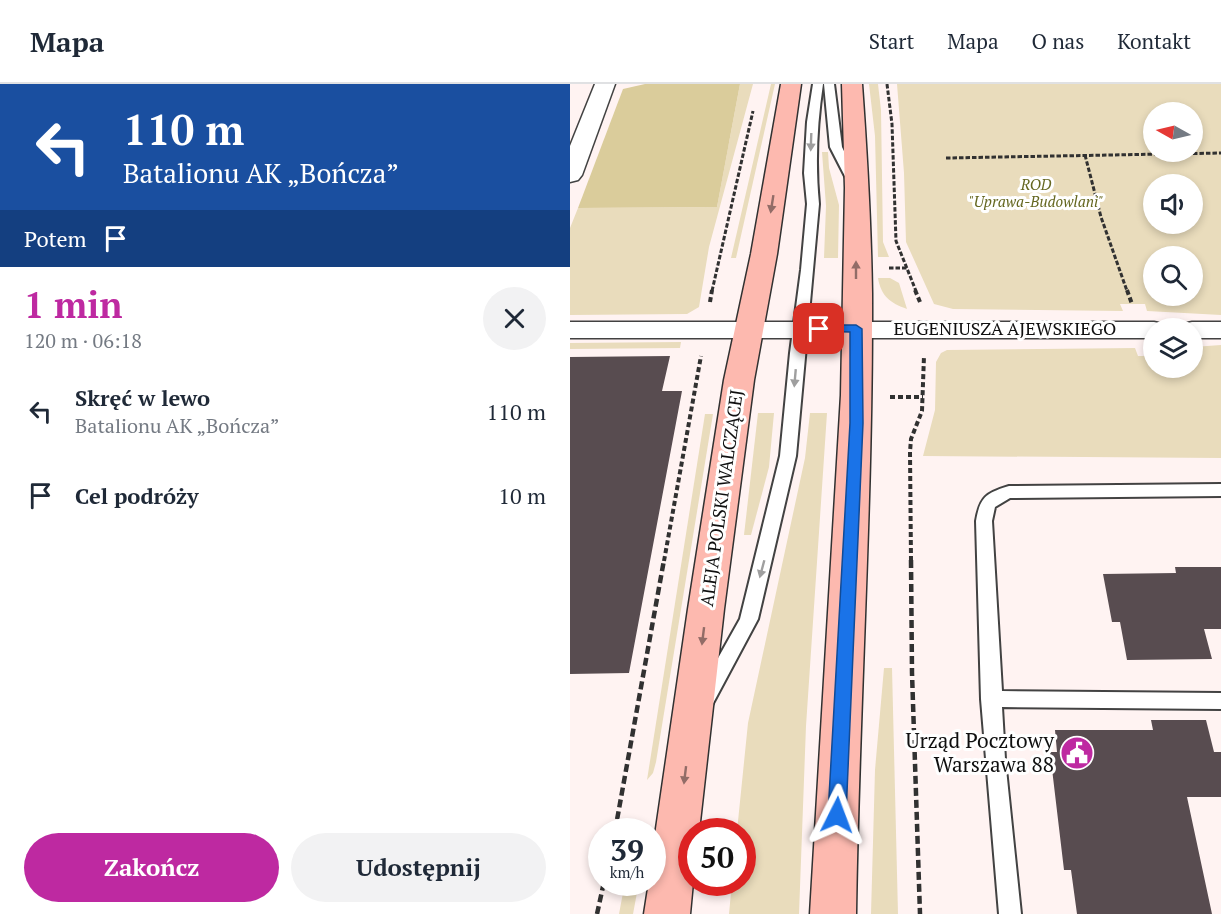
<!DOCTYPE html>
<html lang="pl">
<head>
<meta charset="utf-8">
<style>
	body { margin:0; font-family:"PT Serif",serif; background:#f2f2f3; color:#1f2937; height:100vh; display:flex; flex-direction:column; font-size:22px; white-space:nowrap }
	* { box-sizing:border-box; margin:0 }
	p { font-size:20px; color:#747a83 }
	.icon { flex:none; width:33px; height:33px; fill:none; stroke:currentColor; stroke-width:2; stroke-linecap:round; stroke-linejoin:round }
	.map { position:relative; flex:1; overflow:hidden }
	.details { display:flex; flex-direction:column; background:#fff; width:570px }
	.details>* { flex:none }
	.top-card { background:#1a4fa0; color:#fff; overflow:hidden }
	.needle { width:39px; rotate:278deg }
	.buttons { position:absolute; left:573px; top:18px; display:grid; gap:12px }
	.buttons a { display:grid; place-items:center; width:60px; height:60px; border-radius:50%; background:#fff; box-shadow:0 3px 9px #0003; font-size:30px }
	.speed { position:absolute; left:18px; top:734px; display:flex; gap:12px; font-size:30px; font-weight:700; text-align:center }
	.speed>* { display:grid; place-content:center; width:78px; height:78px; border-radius:50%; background:#fff; box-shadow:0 3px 9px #0003; line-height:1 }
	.speed small { font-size:15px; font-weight:400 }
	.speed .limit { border:9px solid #d22; background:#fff; color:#111 }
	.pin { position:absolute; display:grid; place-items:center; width:51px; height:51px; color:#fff; margin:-26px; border-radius:12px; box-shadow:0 3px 9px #0006 }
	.me { position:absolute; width:66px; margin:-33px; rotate:3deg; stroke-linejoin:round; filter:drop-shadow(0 0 4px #0008) }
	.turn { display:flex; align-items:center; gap:21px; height:126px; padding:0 24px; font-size:27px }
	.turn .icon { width:78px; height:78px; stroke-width:2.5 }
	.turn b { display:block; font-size:42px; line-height:51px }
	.then { display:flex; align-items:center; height:57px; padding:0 24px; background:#0003; gap:12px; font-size:22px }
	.round { display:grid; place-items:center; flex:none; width:63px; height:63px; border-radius:32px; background:#f2f2f3 }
	.head { display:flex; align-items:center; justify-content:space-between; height:102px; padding:0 24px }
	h1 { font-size:36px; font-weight:700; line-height:45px; color:#be29a1 }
	.button { display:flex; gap:12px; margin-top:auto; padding:12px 24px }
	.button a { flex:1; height:69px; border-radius:36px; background:#be29a1; color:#fff; font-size:24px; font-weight:700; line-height:69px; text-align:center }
	.button a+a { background:#f2f2f3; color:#1f2937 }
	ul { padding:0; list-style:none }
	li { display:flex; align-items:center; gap:18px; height:84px; padding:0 24px }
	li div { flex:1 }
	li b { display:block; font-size:22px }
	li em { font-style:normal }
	header { display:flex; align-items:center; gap:36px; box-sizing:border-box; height:84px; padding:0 30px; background:#fff; border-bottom:2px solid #e0e1e3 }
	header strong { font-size:28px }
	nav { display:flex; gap:33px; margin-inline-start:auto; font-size:21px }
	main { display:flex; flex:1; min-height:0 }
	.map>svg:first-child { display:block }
</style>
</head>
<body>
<header>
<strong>Mapa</strong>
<nav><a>Start</a><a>Mapa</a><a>O nas</a><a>Kontakt</a></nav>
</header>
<main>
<section class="details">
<div class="top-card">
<div class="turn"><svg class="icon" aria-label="left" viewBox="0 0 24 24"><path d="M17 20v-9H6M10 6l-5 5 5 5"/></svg><div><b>110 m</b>Batalionu AK „Bończa”</div></div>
<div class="then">Potem<svg class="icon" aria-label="arrive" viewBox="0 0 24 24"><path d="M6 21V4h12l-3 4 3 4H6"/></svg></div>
</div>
<div class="head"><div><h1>1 min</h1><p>120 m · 06:18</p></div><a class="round"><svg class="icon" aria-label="close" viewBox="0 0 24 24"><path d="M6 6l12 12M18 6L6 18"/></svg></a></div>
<ul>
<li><svg class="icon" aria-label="left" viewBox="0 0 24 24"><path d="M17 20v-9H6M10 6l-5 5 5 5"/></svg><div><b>Skręć w lewo</b><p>Batalionu AK „Bończa”</p></div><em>110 m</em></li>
<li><svg class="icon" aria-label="arrive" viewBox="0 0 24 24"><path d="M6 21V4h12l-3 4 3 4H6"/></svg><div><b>Cel podróży</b></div><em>10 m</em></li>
</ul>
<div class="button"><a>Zakończ</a><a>Udostępnij</a></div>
</section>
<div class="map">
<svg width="651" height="830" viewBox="0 0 651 830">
	<rect width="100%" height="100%" fill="#fff3f2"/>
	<!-- green -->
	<g fill="#e9dcbc" fill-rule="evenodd">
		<polygon points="170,0 183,0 139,163 129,223 117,230 0,231 0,144 8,124 147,123"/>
		<polygon points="201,0 205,0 166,174 161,174"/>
		<polygon points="299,0 308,0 311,26 313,158 319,173 308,173 305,52"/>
		<path d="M 327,0 L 651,0 L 651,231 L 577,227 L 575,220 L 550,220 L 553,227 L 383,225 L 364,220 L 336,158 L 334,89 ZM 584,28 L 622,28 L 622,68 L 584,68 ZM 584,100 L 622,100 L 622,140 L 584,140 ZM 584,172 L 622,172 L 622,212 L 584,212 Z"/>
		<polygon points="252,68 258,68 259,84 269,121 268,174 254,174 256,122"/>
		<path d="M 308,194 L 320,194 L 329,199 L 337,225 C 320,219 311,212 308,194 Z"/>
		<polygon points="111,258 110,264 0,265 0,259"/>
		<polygon points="651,261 651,374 353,372 365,326 366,278 371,269 377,266 565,264 568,272 583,272 584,284 622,284 623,263"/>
		<polygon points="188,329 204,329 199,383 181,451 174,451"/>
		<polygon points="240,329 257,329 236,642 229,830 159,830 162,798 172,798 172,747 167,747 178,639 235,374"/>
		<polygon points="135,330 143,330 86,678 83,689 77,696"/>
		<polygon points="314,584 322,584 328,830 301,830 305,686"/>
		<polygon points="55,798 69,798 63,830 49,830"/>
	</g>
	<!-- forest -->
	<polygon fill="#dacc9b" points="75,0 170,0 147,123 8,124 53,5"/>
	<!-- building -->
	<g fill="#584c50">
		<polygon points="100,272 92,307 112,307 59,589 0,590 0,273"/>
		<polygon points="605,483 651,483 651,545 634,545 642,575 557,576 550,538 542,538 533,490 606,489"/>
		<polygon points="581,636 636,636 644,668 651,668 651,713 617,713 642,830 507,830 501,786 494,786 480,668 487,668 485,646 583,646"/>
	</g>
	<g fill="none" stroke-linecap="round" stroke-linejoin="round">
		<!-- service casing -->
		<g stroke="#424242" stroke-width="4">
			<g id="service">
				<path d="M 243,0 L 253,0 C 247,40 245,79 249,120 L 226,372 L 188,535 L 141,623 L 134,625 L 127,623 L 124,617 L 170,535 L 210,372 L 220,269 L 231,186 L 237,120 L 234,89 L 237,38 Z"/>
				<polygon points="254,0 264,0 272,63 289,98 287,100 279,100 260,63"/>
				<path d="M 651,400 L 651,412 L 440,414 L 425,423 L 422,437 L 432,607 L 651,609 L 651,625 L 432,623 L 435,675 L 451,830 L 429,830 L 411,615 L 406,437 C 410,413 416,409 439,402 Z"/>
			</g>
		</g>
		<!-- minor casing -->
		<g stroke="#424242" stroke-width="3">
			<g id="minor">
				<polygon points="25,0 45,0 12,91 8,96 0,98 0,62"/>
				<polygon points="0,238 584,238 594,240 597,244 584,244 584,254 0,254"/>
				<polygon points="622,238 651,238 651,254 622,254 622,244 609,244 612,240"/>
			</g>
		</g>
		<!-- secondary casing -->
		<g stroke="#313131" stroke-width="3">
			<g id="secondary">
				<polygon points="211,0 231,0 207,170 184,296 154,525 129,747 122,747 122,798 123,798 120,830 74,830 79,798 82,798 82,772 118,525 154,296 181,170"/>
				<path d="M 272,0 L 292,0 C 297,69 301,139 302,209 C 303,416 289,623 286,830 L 240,830 L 271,311 L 275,104 Z"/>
			</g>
		</g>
		<!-- path-far2 -->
		<g stroke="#313131" stroke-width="3" stroke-dasharray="4.5 2" stroke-linecap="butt">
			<polyline points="317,0 322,40 326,157 346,207"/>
			<polyline points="515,71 531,133 557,207"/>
			<polyline points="376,74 651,69"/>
			<polyline points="319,184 337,184"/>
			<polyline points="142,207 183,27"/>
		</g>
		<!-- path-far1 -->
		<g stroke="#313131" stroke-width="4" stroke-dasharray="5 3" stroke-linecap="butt">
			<polyline points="345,206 350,218"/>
			<polyline points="557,206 562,220"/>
			<polyline points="140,218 142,206"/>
			<polyline points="320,313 353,313"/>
			<polyline points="94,477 131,272"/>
			<polyline points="341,477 340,368 341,355 352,327 354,272"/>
		</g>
		<!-- path -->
		<g stroke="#313131" stroke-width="4.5" stroke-dasharray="8 4" stroke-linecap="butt">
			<polyline points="341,476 342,589 350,830"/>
			<polyline points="45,747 94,476"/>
			<polyline points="27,830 34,798"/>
		</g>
		<!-- service -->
		<use href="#service" fill="#fff" fill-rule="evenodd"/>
		<!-- minor -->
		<use href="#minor" fill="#fff" fill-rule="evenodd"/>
		<!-- secondary -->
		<use href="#secondary" fill="#fdb9af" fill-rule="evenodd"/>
	</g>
	<!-- one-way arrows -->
	<defs><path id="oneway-solid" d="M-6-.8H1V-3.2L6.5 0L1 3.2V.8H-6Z" transform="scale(1.5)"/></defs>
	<g fill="#9f9f9f">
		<use href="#oneway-solid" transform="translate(241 58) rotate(92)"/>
		<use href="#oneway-solid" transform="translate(225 294) rotate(95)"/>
		<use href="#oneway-solid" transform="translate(192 485) rotate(105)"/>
	</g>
	<g fill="#926c67">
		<use href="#oneway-solid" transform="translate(202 120) rotate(99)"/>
		<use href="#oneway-solid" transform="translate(286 186) rotate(-90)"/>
		<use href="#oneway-solid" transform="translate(133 552) rotate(97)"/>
		<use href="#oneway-solid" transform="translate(115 691) rotate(97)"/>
	</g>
	<!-- route -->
	<polygon fill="#1a73e8" stroke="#114b97" stroke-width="1.5" points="249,241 286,241 292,245 293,339 276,731 273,736 267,739 261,736 258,731 280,339 280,248 245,247 245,242"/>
	<!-- icons -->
	<defs>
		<g id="civic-disc" transform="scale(1.725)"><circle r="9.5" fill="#be29a1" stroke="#fff"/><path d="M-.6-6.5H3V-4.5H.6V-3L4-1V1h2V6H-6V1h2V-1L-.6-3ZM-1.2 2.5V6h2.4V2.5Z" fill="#fff"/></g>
	</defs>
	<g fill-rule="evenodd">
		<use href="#civic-disc" x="507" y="669"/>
	</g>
	<g text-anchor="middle" stroke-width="6" stroke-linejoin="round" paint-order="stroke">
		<!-- far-park labels -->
		<g font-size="15" font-style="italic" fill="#656720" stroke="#fff">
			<text x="466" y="106">ROD<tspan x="466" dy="17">"Uprawa-Budowlani"</tspan></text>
		</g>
		<!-- street labels -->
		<g font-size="18" fill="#0f0f0f" stroke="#fff">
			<text x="435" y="251">EUGENIUSZA AJEWSKIEGO</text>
			<text transform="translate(152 414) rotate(-82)" y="6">ALEJA POLSKI WALCZĄCEJ</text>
		</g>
		<!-- near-poi labels -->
		<g font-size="21" fill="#0f0f0f" stroke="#fff" text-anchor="end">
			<text x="484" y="664">Urząd Pocztowy<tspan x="484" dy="24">Warszawa 88</tspan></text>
		</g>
	</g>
</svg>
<div class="buttons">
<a><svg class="needle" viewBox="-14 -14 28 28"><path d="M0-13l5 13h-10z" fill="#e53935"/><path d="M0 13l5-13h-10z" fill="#747a83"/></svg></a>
<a><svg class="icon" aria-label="sound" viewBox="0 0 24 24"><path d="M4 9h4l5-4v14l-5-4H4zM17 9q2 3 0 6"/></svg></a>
<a><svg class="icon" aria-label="search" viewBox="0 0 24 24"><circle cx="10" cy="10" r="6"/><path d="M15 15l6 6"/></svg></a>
<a><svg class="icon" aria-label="layers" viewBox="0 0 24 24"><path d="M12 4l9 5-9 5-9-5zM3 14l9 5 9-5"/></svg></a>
</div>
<div class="speed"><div>39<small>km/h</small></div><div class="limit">50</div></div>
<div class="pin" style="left:249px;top:245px;background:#d93025"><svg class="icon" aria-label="arrive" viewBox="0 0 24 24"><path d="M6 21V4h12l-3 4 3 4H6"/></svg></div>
<svg class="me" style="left:267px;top:731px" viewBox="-20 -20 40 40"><path d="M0-17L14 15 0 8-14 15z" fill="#1a73e8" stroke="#fff" stroke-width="4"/></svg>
</div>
</main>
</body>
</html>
